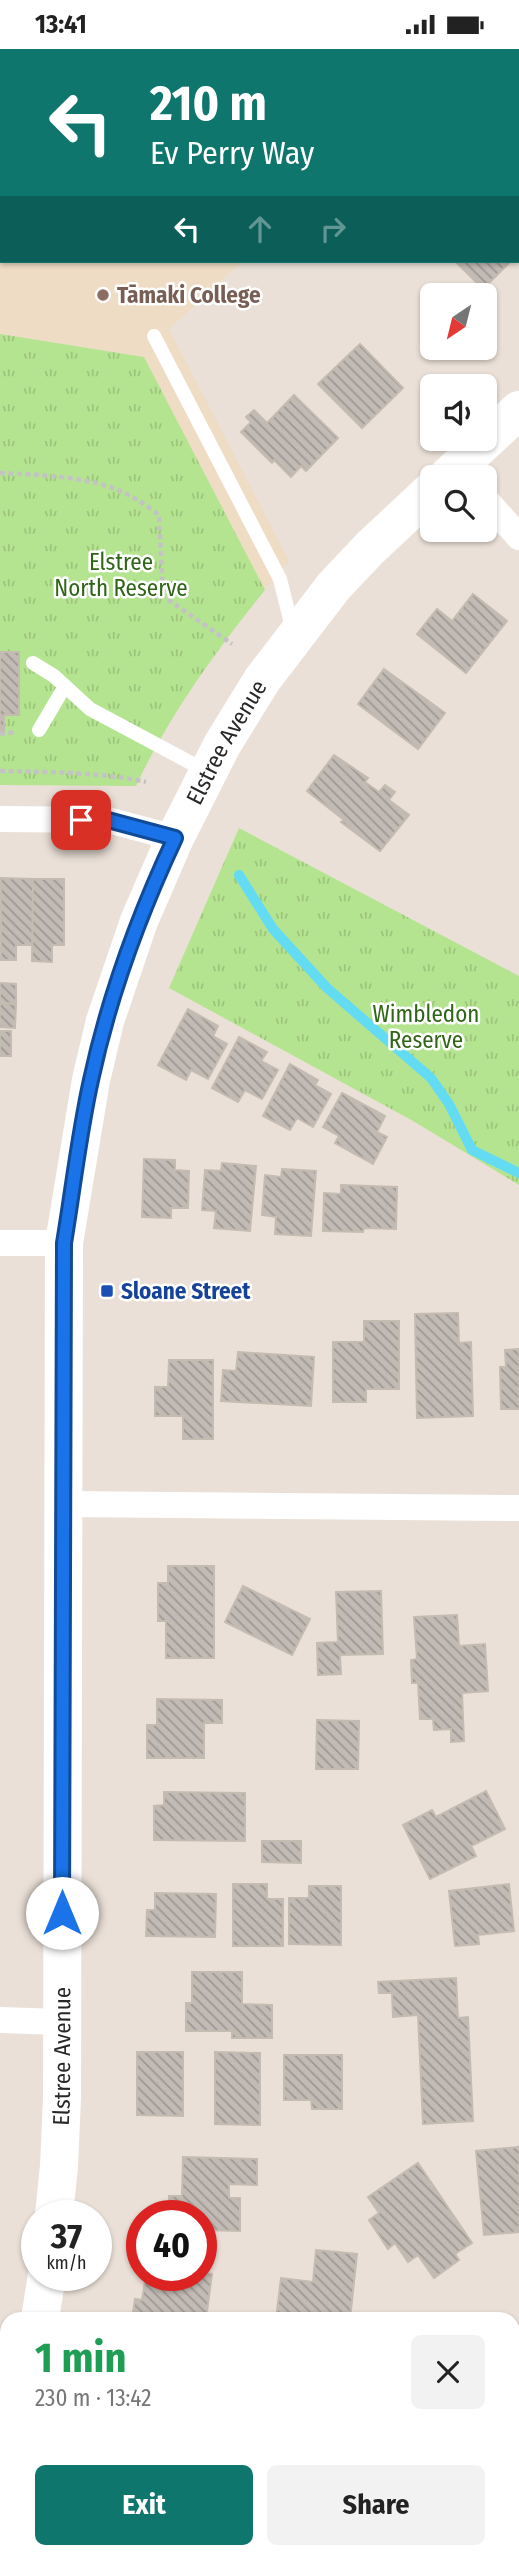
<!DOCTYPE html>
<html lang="en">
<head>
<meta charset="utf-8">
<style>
	body { margin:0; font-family:"Fira Sans Condensed",sans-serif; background:#f2f2f2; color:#222; height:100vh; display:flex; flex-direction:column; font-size:26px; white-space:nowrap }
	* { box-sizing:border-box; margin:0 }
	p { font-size:23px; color:#767676 }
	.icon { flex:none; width:38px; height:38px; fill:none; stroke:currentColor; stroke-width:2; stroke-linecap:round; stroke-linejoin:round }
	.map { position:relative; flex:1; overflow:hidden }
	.sheet { position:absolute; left:0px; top:2263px; width:520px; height:247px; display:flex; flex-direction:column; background:#fff; border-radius:21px 21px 0 0; box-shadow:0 2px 5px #0004 }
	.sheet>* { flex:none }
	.hud { position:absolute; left:0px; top:0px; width:520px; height:214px; box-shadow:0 2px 5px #0004; background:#0f766e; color:#fff; overflow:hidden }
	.needle { width:46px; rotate:215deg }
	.controls { position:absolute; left:420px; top:234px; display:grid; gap:14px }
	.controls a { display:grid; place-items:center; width:77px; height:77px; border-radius:10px; background:#fff; box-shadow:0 2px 5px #0004; font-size:35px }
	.speed { position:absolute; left:21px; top:2151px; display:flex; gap:14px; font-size:35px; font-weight:700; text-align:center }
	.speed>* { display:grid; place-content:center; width:91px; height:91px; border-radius:50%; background:#fff; box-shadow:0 2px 5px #0004; line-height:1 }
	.speed small { font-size:18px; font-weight:400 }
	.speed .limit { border:10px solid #d22; background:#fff; color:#111 }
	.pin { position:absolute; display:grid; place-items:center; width:60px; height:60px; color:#fff; margin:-30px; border-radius:14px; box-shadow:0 4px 10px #0006 }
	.me { position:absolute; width:77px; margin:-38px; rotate:0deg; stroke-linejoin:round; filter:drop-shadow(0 0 5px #0008) }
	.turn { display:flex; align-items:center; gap:24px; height:147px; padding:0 35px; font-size:32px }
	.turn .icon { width:91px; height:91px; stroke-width:2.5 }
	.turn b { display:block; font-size:49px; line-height:60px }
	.lanes { display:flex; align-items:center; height:66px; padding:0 35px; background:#0003; justify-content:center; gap:35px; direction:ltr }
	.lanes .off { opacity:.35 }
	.round { display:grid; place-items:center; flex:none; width:74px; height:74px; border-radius:10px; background:#f2f2f2 }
	.summary { display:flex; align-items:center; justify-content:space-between; height:119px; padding:0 35px }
	h1 { font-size:42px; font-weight:700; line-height:52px; color:#1e9e55 }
	.primary-button { display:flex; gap:14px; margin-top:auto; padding:14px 35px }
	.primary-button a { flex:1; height:80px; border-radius:10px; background:#0f766e; color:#fff; font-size:28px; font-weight:700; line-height:80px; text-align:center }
	.primary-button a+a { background:#f2f2f2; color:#222 }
	.status { display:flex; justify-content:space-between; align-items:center; height:49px; padding:0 35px; background:#fff; direction:ltr }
	.status svg { height:19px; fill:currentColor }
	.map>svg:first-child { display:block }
</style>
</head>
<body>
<div class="status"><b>13:41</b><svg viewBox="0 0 49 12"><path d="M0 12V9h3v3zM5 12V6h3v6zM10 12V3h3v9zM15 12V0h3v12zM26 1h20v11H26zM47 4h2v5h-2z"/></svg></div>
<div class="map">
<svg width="519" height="2508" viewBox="0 0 519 2508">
	<defs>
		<pattern id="grass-tufts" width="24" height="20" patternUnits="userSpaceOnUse" patternTransform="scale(1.75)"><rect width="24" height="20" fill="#b5e490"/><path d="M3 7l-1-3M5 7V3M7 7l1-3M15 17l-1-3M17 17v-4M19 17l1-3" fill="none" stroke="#9cc47c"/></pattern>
		<pattern id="building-back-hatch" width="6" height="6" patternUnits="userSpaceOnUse" patternTransform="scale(1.75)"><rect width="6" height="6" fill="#c2bab4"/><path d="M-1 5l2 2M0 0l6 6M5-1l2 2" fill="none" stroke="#9e9792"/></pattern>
	</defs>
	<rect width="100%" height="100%" fill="#eae0d7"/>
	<!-- education -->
	<polygon fill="#eedcc5" points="0,0 474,0 2,2 2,212 243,212 169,280 289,512 265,541 144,308 0,285"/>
	<!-- grass -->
	<g fill="url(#grass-tufts)">
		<path d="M 0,285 L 144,308 L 265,541 C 216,602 169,666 136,737 L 0,736 Z"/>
		<polygon points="239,779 519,927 519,1136 413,1072 169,939"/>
	</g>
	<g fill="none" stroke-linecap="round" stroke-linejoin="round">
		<!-- stream -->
		<polyline stroke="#63dcf3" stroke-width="10" points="239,826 273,880 327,939 431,1029 449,1055 472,1101 519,1124"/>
	</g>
	<!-- building -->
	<g fill="url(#building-back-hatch)" stroke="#c5bcb1" stroke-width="2">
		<polygon points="455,212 511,212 483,240"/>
		<polygon points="360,295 403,339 362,379 318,335"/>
		<polygon points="294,346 338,389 306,422 301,417 291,428 274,411 272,414 241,383 251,373 246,368 254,361 267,374"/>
		<polygon points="473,545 507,572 466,624 417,585 437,560 452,572"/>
		<polygon points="0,603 19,603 19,666 4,666 4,682 0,682"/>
		<polygon points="384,620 445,664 418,700 358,655"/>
		<polygon points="334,706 368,729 365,733 379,743 385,736 395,743 389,751 409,766 380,802 341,773 344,771 307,742"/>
		<rect x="0" y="829" width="1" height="82"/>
		<polygon points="1,829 33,830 33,896 16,896 16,911 1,911"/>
		<polygon points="33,830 64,830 64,896 52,896 52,913 32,912"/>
		<polygon points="0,934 16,935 16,955 0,954"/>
		<polygon points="0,954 16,955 15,979 0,978"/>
		<polygon points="188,960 218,977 213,987 227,995 208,1030 191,1021 186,1031 158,1016"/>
		<rect x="0" y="982" width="11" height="25"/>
		<polygon points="239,988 267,1003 261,1012 278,1021 262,1050 245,1041 238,1053 212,1039"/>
		<polygon points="290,1015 318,1031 315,1036 331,1045 313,1078 297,1069 290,1081 263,1067"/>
		<polygon points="342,1044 385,1067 377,1083 387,1088 373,1115 335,1094 339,1087 323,1078"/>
		<polygon points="144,1110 175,1111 175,1121 189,1122 188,1159 171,1159 171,1169 142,1168"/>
		<polygon points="222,1114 256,1117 250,1182 214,1179 216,1162 202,1161 205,1121 221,1122"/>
		<polygon points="282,1120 316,1122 311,1187 275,1185 276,1168 262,1166 265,1126 281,1128"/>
		<polygon points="341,1136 397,1138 396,1180 364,1179 363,1183 323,1182 324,1144 341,1145"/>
		<polygon points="458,1264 459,1294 471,1293 473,1367 417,1369 415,1265"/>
		<polygon points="364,1272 399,1272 399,1340 366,1340 366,1353 333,1353 333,1293 364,1293"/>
		<polygon points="519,1300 519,1360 501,1360 500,1318 506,1318 505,1301"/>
		<polygon points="238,1303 314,1308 311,1357 221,1352 223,1321 236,1322"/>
		<polygon points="169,1311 213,1311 213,1390 183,1390 183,1367 155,1367 155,1338 168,1338"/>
		<polygon points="168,1517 214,1517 214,1609 166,1609 166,1572 158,1572 158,1534 168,1534"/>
		<polygon points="243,1537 310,1570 292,1606 225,1573"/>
		<polygon points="381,1542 383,1605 340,1606 341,1625 318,1626 317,1594 338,1593 336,1543"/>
		<polygon points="457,1566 459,1597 485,1595 488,1642 462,1644 464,1692 451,1693 451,1680 434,1681 433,1670 420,1670 418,1634 412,1634 411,1611 417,1610 414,1568"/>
		<polygon points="157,1650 222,1651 222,1674 204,1674 204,1709 147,1709 147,1676 157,1676"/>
		<polygon points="317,1671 359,1672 358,1720 316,1720"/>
		<polygon points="486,1742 505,1780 471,1797 476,1807 430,1830 403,1776 432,1761 436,1768"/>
		<polygon points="164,1743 245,1744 245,1792 154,1791 154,1757 164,1756"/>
		<polygon points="262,1792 301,1792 301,1814 262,1813"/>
		<polygon points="233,1835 267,1835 267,1850 283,1850 283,1897 233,1897"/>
		<polygon points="509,1835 514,1882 478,1886 479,1895 455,1897 449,1842"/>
		<polygon points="309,1837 341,1837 341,1896 289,1895 289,1849 309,1849"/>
		<polygon points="155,1844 216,1845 215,1888 146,1887 147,1861 155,1861"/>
		<polygon points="192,1923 242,1923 242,1955 272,1956 272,1989 232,1989 232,1982 186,1982 186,1954 192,1954"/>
		<polygon points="456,1929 458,1969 468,1968 473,2072 423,2075 418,1966 393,1968 392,1944 379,1944 378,1933"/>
		<polygon points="137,2003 183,2003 183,2067 137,2066"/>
		<polygon points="215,2003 260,2004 260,2076 215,2075"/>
		<polygon points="284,2006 342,2006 342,2060 312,2060 311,2051 284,2051"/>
		<polygon points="519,2098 519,2183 484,2186 476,2102"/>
		<polygon points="183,2108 257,2110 257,2136 229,2135 229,2149 240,2149 240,2182 201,2181 201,2166 169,2165 169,2147 182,2147"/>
		<polygon points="418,2114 472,2194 455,2205 459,2211 434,2229 418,2206 408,2213 395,2194 388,2200 369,2171 379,2164 368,2148"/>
		<polygon points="316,2201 357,2205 350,2270 276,2270 281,2229 313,2233"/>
		<polygon points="201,2224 212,2225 206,2270 132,2270 135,2250 142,2251 145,2232 176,2236 177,2226 201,2226"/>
		<polygon points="519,2423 519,2452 516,2454 513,2449 513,2426"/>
		<polygon points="224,2502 286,2502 284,2508 222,2508"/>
		<polygon points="461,2502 504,2502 499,2508 468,2508"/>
	</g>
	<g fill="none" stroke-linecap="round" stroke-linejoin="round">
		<!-- path -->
		<g stroke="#c3c3c3" stroke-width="4.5" stroke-dasharray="5 3.5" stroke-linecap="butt">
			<path d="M 0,424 C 41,426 96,427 132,448 C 142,453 151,460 159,466 L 163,547 L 232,595"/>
			<polyline points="0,685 16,683"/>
			<path d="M 0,722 C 49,723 98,723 146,733"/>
		</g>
		<!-- lane -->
		<g stroke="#fff" stroke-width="14">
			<polyline points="154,287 280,530 293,582"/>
			<polyline points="33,614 54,627 90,660 206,722"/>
			<polyline points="39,681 65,637"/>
		</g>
		<!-- street -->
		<g stroke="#fff" stroke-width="26">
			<polyline points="485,450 519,488"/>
			<polyline points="0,770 108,771 175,789"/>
			<polyline points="0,1194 64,1194"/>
			<polyline points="64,1455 519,1459"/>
			<polyline points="0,1971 61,1973"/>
		</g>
		<!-- secondary -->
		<g stroke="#fff" stroke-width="38">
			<polyline points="446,429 519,361"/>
			<path id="s1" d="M 54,2166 L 59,2117 L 62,2049 L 64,1194 L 91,1031 L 105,972 L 139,872 L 175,789 L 222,696 L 262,631 L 334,537 L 370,499 L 432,441"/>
			<polyline points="40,2270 47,2226"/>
			<polyline points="0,2472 7,2447"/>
		</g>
	</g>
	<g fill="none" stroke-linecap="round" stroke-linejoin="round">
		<!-- route casing -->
		<g stroke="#114b97" stroke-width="18">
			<path id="route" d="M 62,1864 L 64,1194 C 73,1140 79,1085 91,1031 C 109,947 139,866 175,789 L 108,771 L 81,771"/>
		</g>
		<!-- route -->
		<use href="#route" stroke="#1a73e8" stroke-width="12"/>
	</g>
	<!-- markers -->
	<circle fill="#8d6e63" stroke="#fff" stroke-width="2.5" cx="103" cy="246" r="7"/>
	<rect fill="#1a4fb4" stroke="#fff" stroke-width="2.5" x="100" y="1235" width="14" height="14" rx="3.5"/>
	<g text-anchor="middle" stroke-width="5" stroke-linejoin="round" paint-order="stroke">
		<!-- education labels -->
		<g font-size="23" font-weight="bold" fill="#785e54" stroke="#fff" text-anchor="start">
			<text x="117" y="254">Tāmaki College</text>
		</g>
		<!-- park labels -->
		<g font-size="23" fill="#2e6516" stroke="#fff">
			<text x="121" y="521">Elstree<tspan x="121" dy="26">North Reserve</tspan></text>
			<text x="426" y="973">Wimbledon<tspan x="426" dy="26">Reserve</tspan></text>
		</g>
		<!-- street labels -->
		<g font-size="23" fill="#272727" stroke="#fff">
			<text dy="8" stroke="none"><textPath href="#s1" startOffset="1503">Elstree Avenue</textPath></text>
			<text dy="8" stroke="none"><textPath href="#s1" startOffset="159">Elstree Avenue</textPath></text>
		</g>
		<!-- transit labels -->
		<g font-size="23" font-weight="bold" fill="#164399" stroke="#fff" text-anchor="start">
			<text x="121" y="1250">Sloane Street</text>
		</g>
	</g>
</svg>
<div class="controls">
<a><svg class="needle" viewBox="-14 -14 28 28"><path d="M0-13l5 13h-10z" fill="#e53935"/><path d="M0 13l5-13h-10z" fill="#767676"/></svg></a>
<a><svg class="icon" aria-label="sound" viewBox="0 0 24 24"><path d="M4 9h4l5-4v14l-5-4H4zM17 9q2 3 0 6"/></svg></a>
<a><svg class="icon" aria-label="search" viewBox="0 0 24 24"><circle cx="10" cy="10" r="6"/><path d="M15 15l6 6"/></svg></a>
</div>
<div class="speed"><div>37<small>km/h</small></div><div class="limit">40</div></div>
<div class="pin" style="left:81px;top:771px;background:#d93025"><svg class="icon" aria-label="arrive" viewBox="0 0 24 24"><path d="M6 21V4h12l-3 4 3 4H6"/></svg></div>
<svg class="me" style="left:62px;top:1864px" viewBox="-20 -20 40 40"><circle r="19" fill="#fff"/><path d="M0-13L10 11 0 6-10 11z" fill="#1a73e8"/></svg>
<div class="hud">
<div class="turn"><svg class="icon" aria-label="left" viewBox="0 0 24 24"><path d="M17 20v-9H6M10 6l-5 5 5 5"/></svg><div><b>210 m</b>Ev Perry Way</div></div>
<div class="lanes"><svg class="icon" aria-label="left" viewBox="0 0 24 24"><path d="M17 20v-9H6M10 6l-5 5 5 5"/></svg><svg class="icon off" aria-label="ahead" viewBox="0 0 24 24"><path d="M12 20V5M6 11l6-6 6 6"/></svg><svg class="icon off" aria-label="right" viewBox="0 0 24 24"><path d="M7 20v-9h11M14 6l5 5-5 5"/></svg></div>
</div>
<section class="sheet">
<div class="summary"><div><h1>1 min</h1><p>230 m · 13:42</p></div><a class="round"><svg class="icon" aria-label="close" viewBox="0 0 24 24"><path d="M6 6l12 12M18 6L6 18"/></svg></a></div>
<div class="primary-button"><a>Exit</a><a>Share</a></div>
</section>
</div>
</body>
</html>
